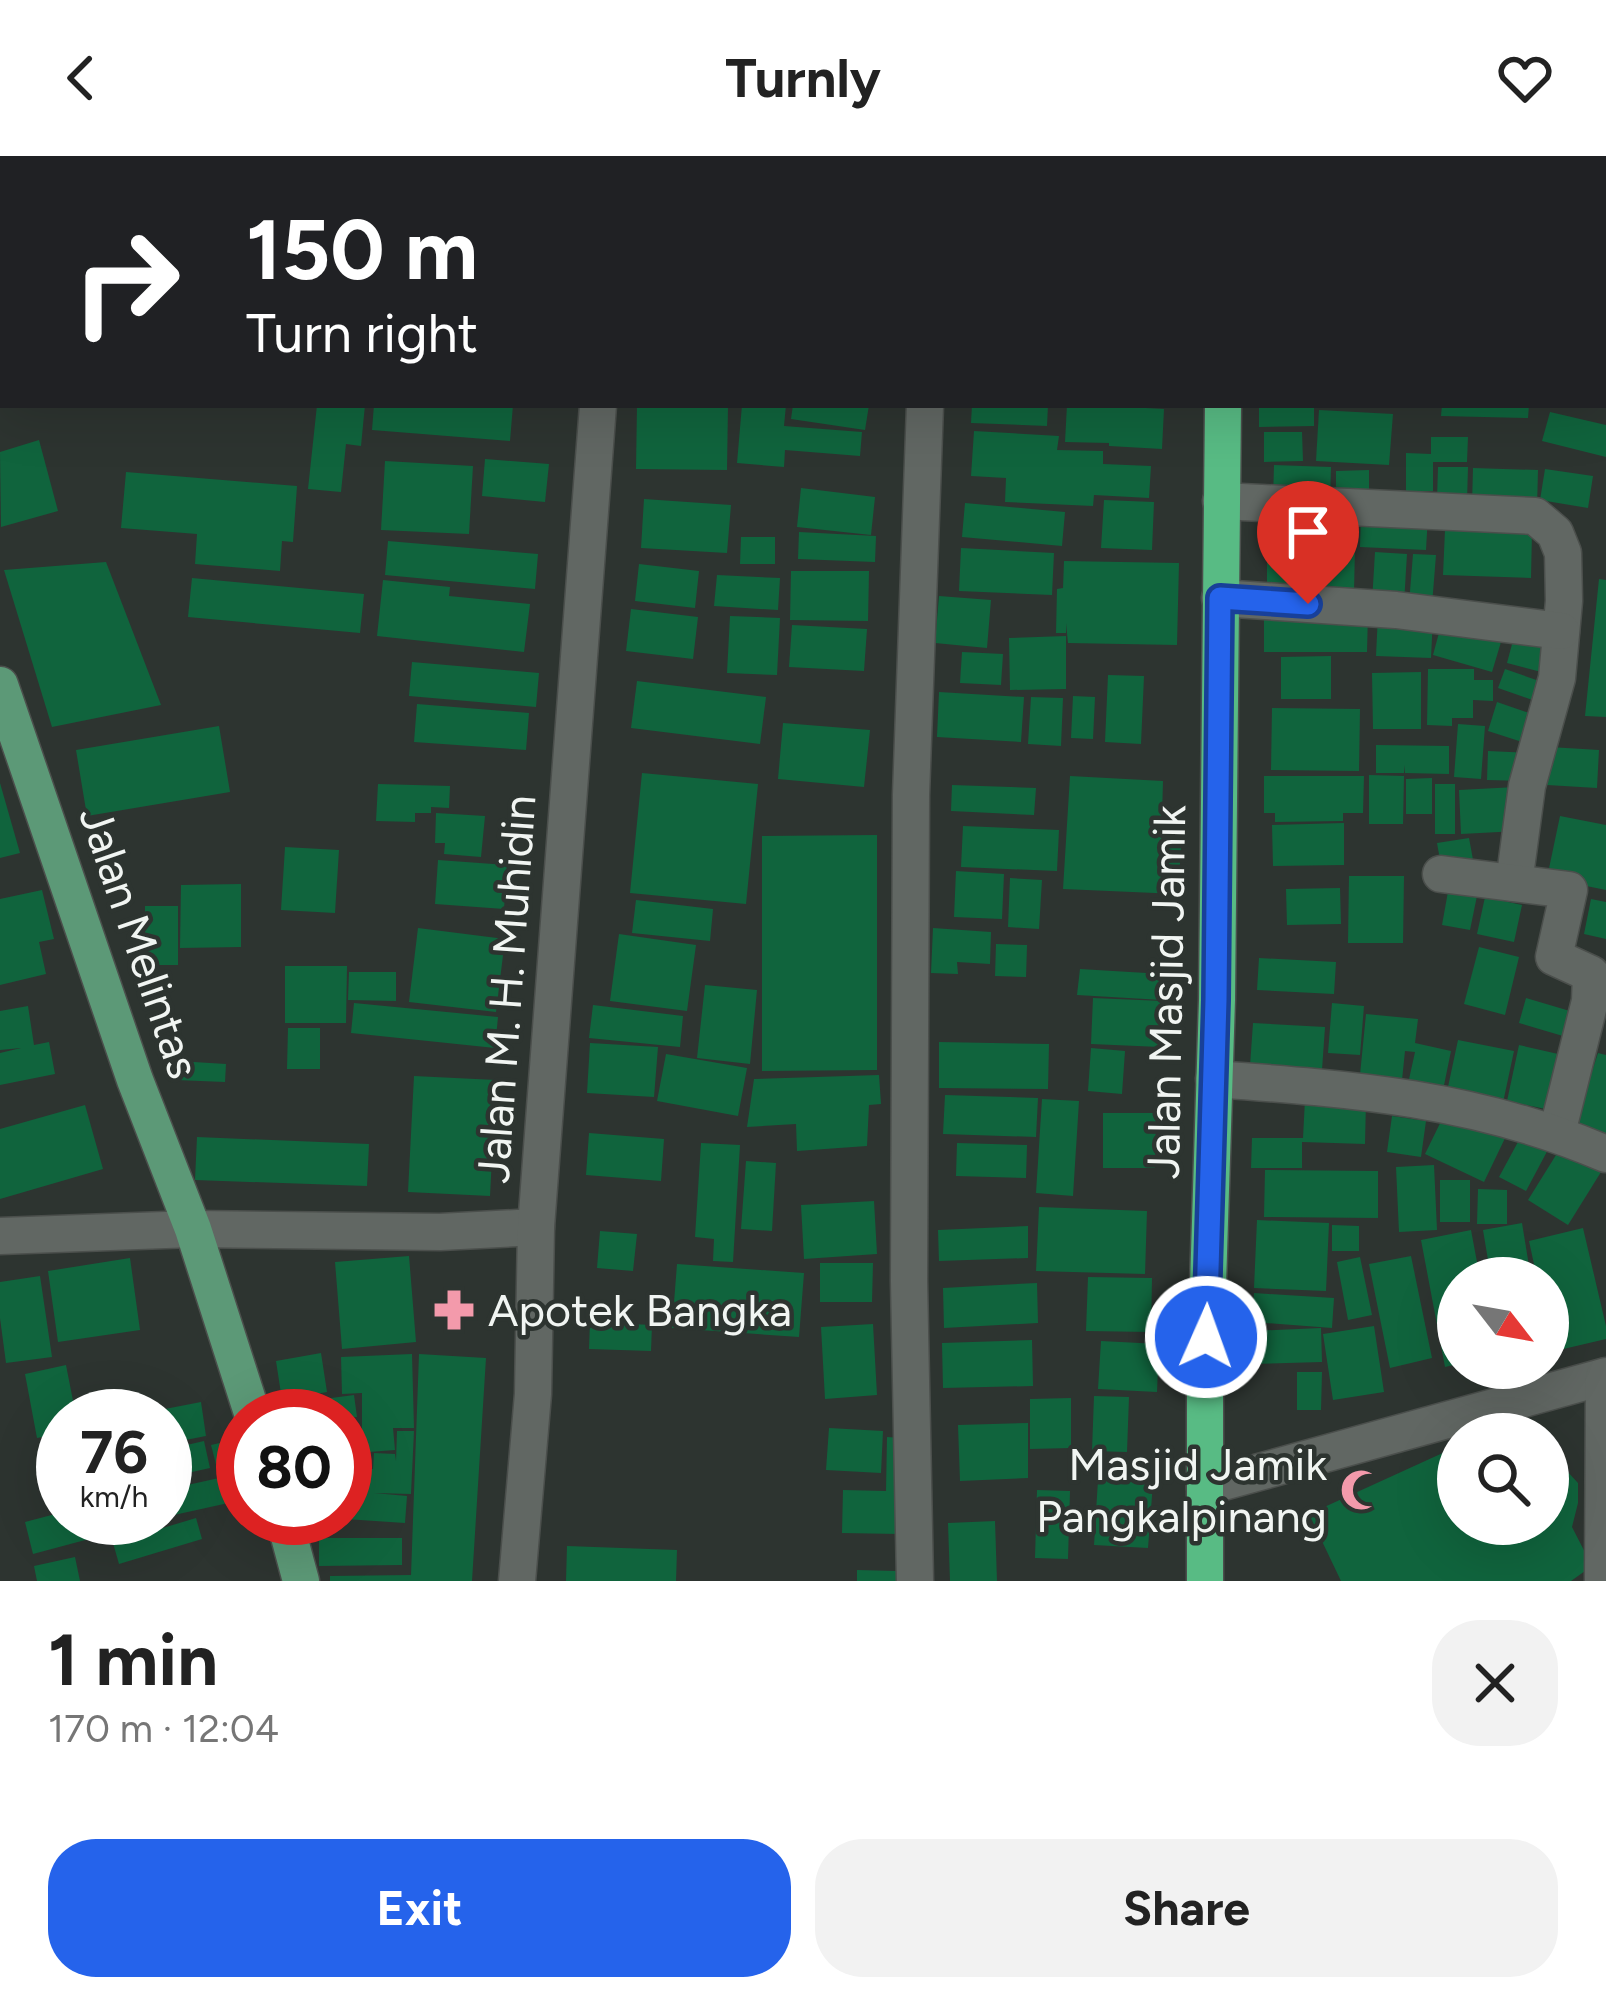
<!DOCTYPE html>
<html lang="en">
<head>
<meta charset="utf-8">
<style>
	body { margin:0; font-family:Figtree,sans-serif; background:#f2f2f2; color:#222; height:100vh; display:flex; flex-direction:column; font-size:45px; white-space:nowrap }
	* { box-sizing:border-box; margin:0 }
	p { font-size:39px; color:#767676 }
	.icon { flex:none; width:66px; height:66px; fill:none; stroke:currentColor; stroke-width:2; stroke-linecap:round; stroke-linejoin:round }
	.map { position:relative; height:1425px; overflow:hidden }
	.details { display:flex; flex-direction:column; background:#fff; flex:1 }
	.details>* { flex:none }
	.top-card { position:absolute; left:0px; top:0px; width:1608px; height:252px; box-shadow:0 12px 48px #0002; background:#202124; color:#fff; overflow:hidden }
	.needle { width:78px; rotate:121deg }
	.tools { position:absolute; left:1437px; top:1101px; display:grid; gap:24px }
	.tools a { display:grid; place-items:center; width:132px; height:132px; border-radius:50%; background:#fff; box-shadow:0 12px 48px #0002; font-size:60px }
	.speed { position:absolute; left:36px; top:1233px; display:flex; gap:24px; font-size:60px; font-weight:700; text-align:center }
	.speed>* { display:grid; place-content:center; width:156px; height:156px; border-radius:50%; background:#fff; box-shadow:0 12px 48px #0002; line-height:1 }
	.speed small { font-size:30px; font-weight:400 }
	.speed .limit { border:18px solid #d22; background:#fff; color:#111 }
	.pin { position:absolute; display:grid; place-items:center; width:102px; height:102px; color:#fff; margin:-123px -51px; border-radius:50% 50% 50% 0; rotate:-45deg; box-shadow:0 0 12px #0007 }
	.pin .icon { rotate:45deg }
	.me { position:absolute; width:132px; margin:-66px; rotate:2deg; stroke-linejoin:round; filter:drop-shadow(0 0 9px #0008) }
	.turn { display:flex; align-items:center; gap:42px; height:252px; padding:0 48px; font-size:54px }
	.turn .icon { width:156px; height:156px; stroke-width:2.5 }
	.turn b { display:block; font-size:84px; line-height:102px }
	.round { display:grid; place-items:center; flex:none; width:126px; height:126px; border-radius:48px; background:#f2f2f2 }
	.summary { display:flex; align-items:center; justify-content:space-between; height:204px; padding:0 48px }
	h1 { font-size:72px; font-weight:700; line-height:90px }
	.primary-button { display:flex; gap:24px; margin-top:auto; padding:24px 48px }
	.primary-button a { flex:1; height:138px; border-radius:48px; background:#2563eb; color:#fff; font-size:48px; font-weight:700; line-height:138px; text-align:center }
	.primary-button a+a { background:#f2f2f2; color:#222 }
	header { display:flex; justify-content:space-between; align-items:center; height:156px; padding:0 48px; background:#fff; font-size:54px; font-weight:700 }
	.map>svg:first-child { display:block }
</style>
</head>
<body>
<header><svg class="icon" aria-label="back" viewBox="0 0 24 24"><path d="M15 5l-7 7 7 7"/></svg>Turnly<svg class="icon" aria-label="heart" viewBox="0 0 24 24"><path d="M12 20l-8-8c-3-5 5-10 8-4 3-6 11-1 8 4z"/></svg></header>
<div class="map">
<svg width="1606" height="1425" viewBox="0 0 1606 1425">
	<rect width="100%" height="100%" fill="#2d3430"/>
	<!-- building -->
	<g fill="#10643d">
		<polygon points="317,249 365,249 361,290 346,288 341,336 308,333"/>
		<polygon points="374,249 513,249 510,285 372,274"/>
		<polygon points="637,249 728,249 727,314 636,313"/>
		<polygon points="742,249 786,249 784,270 862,276 860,300 785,294 784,311 737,307"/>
		<polygon points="793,249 869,249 865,274 791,263"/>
		<polygon points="972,249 1048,249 1047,270 971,267"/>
		<polygon points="1067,249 1146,249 1146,252 1164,253 1162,293 1109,290 1109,287 1065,286"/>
		<polygon points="1259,249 1314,251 1314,270 1259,271"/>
		<polygon points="1442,249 1529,249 1528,262 1441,260"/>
		<polygon points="1319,254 1393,258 1389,309 1316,305"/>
		<polygon points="1550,256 1606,269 1606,301 1542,285"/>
		<polygon points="974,275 1059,280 1057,294 1103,295 1103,308 1151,310 1149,342 1094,339 1093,350 1005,346 1006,322 971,320"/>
		<polygon points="1264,276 1302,276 1303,305 1264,306"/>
		<polygon points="1431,281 1468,281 1467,306 1433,306 1433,335 1406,335 1406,297 1431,298"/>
		<polygon points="39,284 58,355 1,371 0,296"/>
		<polygon points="485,303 549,308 545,346 482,340"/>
		<polygon points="385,305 473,310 469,378 381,374"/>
		<polygon points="1274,309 1331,311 1330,347 1273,345"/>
		<polygon points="1438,311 1468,311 1467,345 1437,344"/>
		<polygon points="1473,312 1538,314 1537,352 1472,349"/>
		<polygon points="1545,313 1593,320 1588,352 1540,344"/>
		<polygon points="1369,314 1369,345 1336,345 1336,315"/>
		<polygon points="126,316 297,330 293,386 282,385 280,415 195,408 197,378 121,372"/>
		<polygon points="801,332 875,341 871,379 797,371"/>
		<polygon points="644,343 731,349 727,397 641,392"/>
		<polygon points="1104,344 1154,346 1152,394 1101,392"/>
		<polygon points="965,347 1065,356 1062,390 962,381"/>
		<polygon points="1361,358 1428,359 1426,394 1360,391"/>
		<polygon points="1277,368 1332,370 1331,389 1276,387"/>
		<polygon points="1445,374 1532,375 1531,422 1443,419"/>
		<polygon points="799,376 876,380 875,406 798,403"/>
		<polygon points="741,381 775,381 775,408 740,408"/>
		<polygon points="388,385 538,398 535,433 385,419"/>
		<polygon points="1267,391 1355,391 1354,436 1267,435"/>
		<polygon points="961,392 1054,397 1052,439 959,435"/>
		<polygon points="1375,396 1407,398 1404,447 1372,446"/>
		<polygon points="1413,398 1436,399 1432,449 1409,448"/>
		<polygon points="1064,405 1179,407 1177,489 1068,487 1066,467 1066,477 1056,477 1057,433 1063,432"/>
		<polygon points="106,406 161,549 52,571 4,414"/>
		<polygon points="639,408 699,415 695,452 635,445"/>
		<polygon points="791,415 869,415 868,465 790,464"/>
		<polygon points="717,419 780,422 778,454 714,450"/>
		<polygon points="192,422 364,438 360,477 188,461"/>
		<polygon points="1599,423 1606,424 1606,561 1585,560"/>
		<polygon points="383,424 450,431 449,440 530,448 524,496 377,480"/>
		<polygon points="939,440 991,444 987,492 935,487"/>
		<polygon points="631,453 698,461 693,503 626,495"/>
		<polygon points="1264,456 1368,457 1367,496 1264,496"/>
		<polygon points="1444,458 1504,476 1492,516 1433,499"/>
		<polygon points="1378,459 1433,461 1431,502 1376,500"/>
		<polygon points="730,460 780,462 777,519 727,517"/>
		<polygon points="792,469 867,473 864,515 789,511"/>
		<polygon points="1516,473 1554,482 1545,517 1507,507"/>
		<polygon points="1066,480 1066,533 1010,534 1009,482"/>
		<polygon points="962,496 1003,498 1001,529 960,527"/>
		<polygon points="1331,500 1331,543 1281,543 1281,501"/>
		<polygon points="412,506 539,517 536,551 409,540"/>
		<polygon points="1428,513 1474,513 1474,524 1493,524 1493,545 1473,544 1473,562 1452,562 1452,570 1427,569"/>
		<polygon points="1505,513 1545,527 1538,546 1498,532"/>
		<polygon points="1421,516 1421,573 1373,573 1372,517"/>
		<polygon points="1108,519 1144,520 1141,588 1105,586"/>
		<polygon points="637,525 766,541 760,588 631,572"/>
		<polygon points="939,536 1024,541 1021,586 937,581"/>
		<polygon points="1073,540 1095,541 1093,583 1071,582"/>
		<polygon points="1031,541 1063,542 1061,590 1028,588"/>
		<polygon points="1497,546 1541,561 1531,589 1488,575"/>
		<polygon points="417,548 529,557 526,594 414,586"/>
		<polygon points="1272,552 1360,553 1359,615 1271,614"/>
		<polygon points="783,567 870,574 864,631 778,623"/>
		<polygon points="1458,568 1485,570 1481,623 1454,621"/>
		<polygon points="219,570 230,636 87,660 76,594"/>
		<polygon points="1376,589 1449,590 1449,618 1405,617 1405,609 1404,617 1376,617"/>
		<polygon points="1550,591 1599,594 1597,632 1547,629"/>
		<polygon points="1488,595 1529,597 1528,625 1487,624"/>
		<polygon points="642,617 758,628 746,748 630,737"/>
		<polygon points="1369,619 1404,620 1403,668 1369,668"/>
		<polygon points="1070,620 1163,625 1162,660 1183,661 1178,738 1063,733"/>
		<polygon points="1264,620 1364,620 1363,657 1343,657 1343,665 1275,666 1275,657 1264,657"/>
		<polygon points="1432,622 1432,658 1406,658 1406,623"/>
		<polygon points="0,627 20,697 0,702"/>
		<polygon points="378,628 450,630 449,652 431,651 431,657 415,657 415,666 376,665"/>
		<rect x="1435" y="628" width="20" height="50"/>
		<polygon points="952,629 1036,632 1034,659 951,655"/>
		<polygon points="1516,631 1518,675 1461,678 1459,634"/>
		<polygon points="436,657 485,660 481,701 444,698 445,687 435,687"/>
		<polygon points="1560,660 1606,669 1606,734 1547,722"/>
		<polygon points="1344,667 1344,709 1273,710 1272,669"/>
		<polygon points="963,670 1059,674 1057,715 961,711"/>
		<polygon points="877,679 877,914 762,915 762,680"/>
		<polygon points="1469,682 1474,709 1442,715 1437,687"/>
		<polygon points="285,691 339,694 335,757 281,754"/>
		<polygon points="438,704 507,709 504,753 435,748"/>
		<polygon points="956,715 1004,718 1002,763 954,761"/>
		<polygon points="1349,720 1404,720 1403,787 1348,787"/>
		<polygon points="1010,722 1042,724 1039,773 1008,771"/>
		<polygon points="241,728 241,791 180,792 181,729"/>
		<polygon points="1449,730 1478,735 1470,774 1442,769"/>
		<polygon points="1340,732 1341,768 1287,769 1286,733"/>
		<polygon points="42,734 54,783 39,786 46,818 0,829 0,743"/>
		<polygon points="1485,741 1522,749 1514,786 1477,778"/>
		<polygon points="1591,743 1606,746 1606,783 1584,778"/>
		<polygon points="636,744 713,753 710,785 632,777"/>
		<rect x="145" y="750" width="33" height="59"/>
		<polygon points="418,772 505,783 496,856 409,846"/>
		<polygon points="933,772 991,776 990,808 957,806 958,818 931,817"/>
		<polygon points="619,778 696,789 687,855 610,845"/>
		<polygon points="996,788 1027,789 1026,821 995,820"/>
		<polygon points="1479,791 1519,801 1505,859 1464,848"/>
		<polygon points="1259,802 1336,806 1334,838 1257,834"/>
		<polygon points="285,810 347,810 346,867 285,867"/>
		<polygon points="1080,813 1163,818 1162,844 1077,839"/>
		<polygon points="349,816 396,816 396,845 348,844"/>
		<polygon points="705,829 757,834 750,908 697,902"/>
		<polygon points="1093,842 1163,845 1160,891 1091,888"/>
		<polygon points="1526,842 1580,858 1573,883 1519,867"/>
		<polygon points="354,847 498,861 495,892 351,877"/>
		<polygon points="1332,847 1364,850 1360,899 1328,897"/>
		<polygon points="593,849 683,860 680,891 589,882"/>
		<polygon points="28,850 34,889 49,886 55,918 0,929 0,897 21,892 0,894 0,855"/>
		<polygon points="1366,858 1418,863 1415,887 1451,895 1441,944 1406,937 1415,896 1405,895 1401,934 1359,929"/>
		<polygon points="1253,867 1325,871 1322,914 1250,910"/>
		<polygon points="288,872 320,872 320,913 287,913"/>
		<polygon points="1458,884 1514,895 1501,956 1445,945"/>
		<polygon points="939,886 1049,888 1048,933 939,932"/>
		<polygon points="590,887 658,891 654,941 587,937"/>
		<polygon points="1519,889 1567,900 1555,955 1507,945"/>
		<polygon points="1091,892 1125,895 1122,938 1088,935"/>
		<polygon points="1598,897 1606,899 1606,998 1569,986"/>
		<polygon points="666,898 747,912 738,960 657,945"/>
		<polygon points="178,905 226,908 225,926 176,924"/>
		<polygon points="879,919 881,948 869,949 867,990 797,995 796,968 747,971 754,923"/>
		<polygon points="414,920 496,924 490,1040 408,1036"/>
		<polygon points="945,939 1038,942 1036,981 943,978"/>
		<polygon points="1042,943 1079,945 1073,1040 1036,1037"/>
		<polygon points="1305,943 1366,945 1365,988 1302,986 1302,1012 1251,1012 1252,982 1303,982"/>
		<polygon points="85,949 103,1013 0,1043 0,973"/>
		<polygon points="1449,949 1507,978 1484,1026 1425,998"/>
		<polygon points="1103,957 1156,957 1155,1012 1103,1012"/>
		<polygon points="1392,960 1426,965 1421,1001 1387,996"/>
		<polygon points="1525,973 1551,988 1526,1035 1499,1021"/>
		<polygon points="589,977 664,983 661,1025 586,1019"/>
		<polygon points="197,981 369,988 367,1030 195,1024"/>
		<polygon points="701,987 740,989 733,1106 713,1105 714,1083 695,1081"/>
		<polygon points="957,987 1027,989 1026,1022 956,1020"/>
		<polygon points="1561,991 1601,1016 1568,1069 1528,1044"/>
		<polygon points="746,1005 776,1007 772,1075 741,1073"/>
		<polygon points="1434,1009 1437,1074 1399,1076 1396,1011"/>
		<polygon points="1265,1014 1378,1015 1378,1062 1264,1061"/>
		<rect x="1440" y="1024" width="30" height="42"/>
		<polygon points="1478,1033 1507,1034 1507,1068 1477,1068"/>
		<polygon points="874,1045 877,1098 804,1103 801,1049"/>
		<polygon points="1039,1051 1147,1055 1145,1118 1036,1115"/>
		<polygon points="1257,1064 1329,1067 1326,1135 1254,1132"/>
		<polygon points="1522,1067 1531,1122 1491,1122 1483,1074"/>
		<polygon points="1332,1069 1359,1070 1359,1095 1332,1095"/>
		<polygon points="1028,1070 1028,1102 939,1105 938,1074"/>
		<polygon points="1583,1072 1606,1170 1606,1183 1555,1195 1548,1167 1548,1122 1537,1122 1529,1085"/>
		<polygon points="1471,1074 1480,1122 1458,1122 1458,1208 1445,1211 1421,1084"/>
		<polygon points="600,1075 637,1078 633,1115 597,1112"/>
		<polygon points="409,1100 416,1186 342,1193 335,1106"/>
		<polygon points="1411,1100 1432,1202 1390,1212 1369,1108"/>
		<polygon points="1360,1101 1372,1159 1348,1164 1337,1106"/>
		<polygon points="130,1102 140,1174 58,1186 48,1115"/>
		<polygon points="820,1107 873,1107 872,1146 820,1146"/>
		<polygon points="677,1108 804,1117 799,1181 672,1172"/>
		<polygon points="40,1120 52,1201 6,1207 0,1162 0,1126"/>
		<polygon points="1088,1121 1152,1122 1151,1176 1086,1175"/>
		<polygon points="1037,1127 1038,1167 944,1172 943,1132"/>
		<polygon points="1254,1137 1334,1142 1332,1172 1252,1166"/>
		<polygon points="590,1166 652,1169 651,1195 589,1193"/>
		<polygon points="873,1168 877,1239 825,1243 821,1171"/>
		<polygon points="1374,1170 1384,1236 1333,1244 1323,1178"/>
		<polygon points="1321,1172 1322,1206 1250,1208 1249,1175"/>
		<polygon points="1032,1184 1033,1230 943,1232 942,1187"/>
		<polygon points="1101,1185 1159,1188 1157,1236 1098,1233"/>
		<polygon points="321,1197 327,1236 282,1244 276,1205"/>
		<polygon points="412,1198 414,1272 393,1272 395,1294 356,1297 355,1280 362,1280 362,1237 342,1238 341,1201"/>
		<polygon points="419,1198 486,1202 472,1425 330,1425 330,1420 411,1419"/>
		<polygon points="66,1209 76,1260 63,1260 63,1277 37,1282 25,1218"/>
		<polygon points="1297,1216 1322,1216 1321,1254 1297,1254"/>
		<polygon points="354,1239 357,1261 288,1260 286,1248"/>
		<polygon points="1094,1240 1129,1241 1127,1296 1092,1295"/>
		<polygon points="1071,1242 1071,1292 1030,1293 1030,1243"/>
		<polygon points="201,1246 206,1280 165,1288 165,1260 139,1260 139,1258"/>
		<polygon points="1028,1267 1028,1322 960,1325 958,1269"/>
		<polygon points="829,1272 883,1275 881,1317 826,1314"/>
		<polygon points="397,1275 414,1275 411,1338 374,1337 407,1340 405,1367 345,1363 345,1312 373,1313 374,1297 395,1298 396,1305"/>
		<polygon points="887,1281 902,1282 900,1378 842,1377 843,1334 886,1335"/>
		<polygon points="63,1282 63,1307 49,1310 44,1286"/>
		<polygon points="204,1285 210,1312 165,1322 165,1294"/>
		<polygon points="228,1285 236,1315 219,1320 211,1289"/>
		<polygon points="1458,1290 1458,1368 1548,1368 1548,1307 1552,1307 1566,1314 1578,1327 1578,1347 1572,1371 1592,1410 1571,1425 1341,1425 1309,1358"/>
		<polygon points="237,1318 242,1344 165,1361 165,1334"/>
		<polygon points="1098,1324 1153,1327 1148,1392 1094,1389"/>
		<polygon points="1037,1334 1070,1335 1068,1403 1035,1402"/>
		<polygon points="63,1356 63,1362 100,1362 104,1379 33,1398 25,1366"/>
		<polygon points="196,1362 202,1383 119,1408 113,1387"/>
		<polygon points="995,1365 997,1425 950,1425 948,1367"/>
		<polygon points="319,1382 402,1382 402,1409 319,1410"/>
		<polygon points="567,1390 677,1394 676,1425 566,1425"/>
		<polygon points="75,1401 80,1425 37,1425 34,1410"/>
		<polygon points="857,1414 896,1415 896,1425 857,1425"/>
	</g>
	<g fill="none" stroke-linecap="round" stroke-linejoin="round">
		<!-- minor casing -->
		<g stroke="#4b4f4c" stroke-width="39">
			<g id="minor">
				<polyline points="617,3 617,0"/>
				<polyline points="934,3 934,0"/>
				<polyline points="1566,3 1566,0"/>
				<polyline points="1605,48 1606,48"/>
				<polyline points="1221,345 1535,360 1555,377 1563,397 1564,445 1557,522 1527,630 1514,727"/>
				<polyline points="1220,442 1396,454 1561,475"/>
				<polyline points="1441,718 1569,734 1554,801 1591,818 1590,845 1557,977"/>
				<path d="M 1214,923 C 1353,933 1476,942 1606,998"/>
				<polyline points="0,1080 193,1073 440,1076 536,1071"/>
				<polyline points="1205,1331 1606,1220"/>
				<polyline points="517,1425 533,1238 536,1071 598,249"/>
				<polyline points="915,1425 909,1125 911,639 925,249"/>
				<polyline points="1603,1425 1604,1221"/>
			</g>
		</g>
		<!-- major casing -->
		<g stroke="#4b4f4c" stroke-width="39">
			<g id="major">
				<polyline points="0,529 135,924 193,1073 253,1260"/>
				<polyline points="284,1362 301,1425"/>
			</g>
		</g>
		<!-- highway casing -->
		<g stroke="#4b4f4c" stroke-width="39">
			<g id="highway">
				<polyline points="1228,3 1228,0"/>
				<polyline points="1205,1425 1205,1224 1217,844 1223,249"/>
			</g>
		</g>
		<!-- minor -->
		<use href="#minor" stroke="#616763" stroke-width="36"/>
		<!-- major -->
		<use href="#major" stroke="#5c9977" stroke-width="36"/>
		<!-- highway -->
		<use href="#highway" stroke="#58bb84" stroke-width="36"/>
	</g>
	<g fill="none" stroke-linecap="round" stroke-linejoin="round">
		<!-- route casing -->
		<g stroke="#184099" stroke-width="30">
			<polyline id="route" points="1206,1181 1216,844 1220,442 1308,448"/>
		</g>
		<!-- route -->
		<use href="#route" stroke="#2563eb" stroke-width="21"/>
	</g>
	<!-- icons -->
	<defs>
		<g id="pharmacy-bare" transform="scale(3.24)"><path d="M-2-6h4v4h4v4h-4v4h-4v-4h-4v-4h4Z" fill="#f39aab" stroke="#2d3430" stroke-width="2.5" paint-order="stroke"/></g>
		<g id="mosque-bare" transform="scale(3.24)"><path d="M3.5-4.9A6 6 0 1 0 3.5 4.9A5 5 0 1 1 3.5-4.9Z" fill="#f39aab" stroke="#2d3430" stroke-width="2.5" paint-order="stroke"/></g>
	</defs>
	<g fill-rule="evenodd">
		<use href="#pharmacy-bare" x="454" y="1154"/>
		<use href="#mosque-bare" x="1361" y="1334"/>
	</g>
	<g text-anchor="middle" stroke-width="9" stroke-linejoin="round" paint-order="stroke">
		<!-- street labels -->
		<g font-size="45" fill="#f1f5f2" stroke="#2d3430">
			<text transform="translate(140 786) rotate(71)" y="16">Jalan Melintas</text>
			<text transform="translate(506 833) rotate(-86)" y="16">Jalan M. H. Muhidin</text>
			<text transform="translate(1166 836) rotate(-89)" y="16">Jalan Masjid Jamik</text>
		</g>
		<!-- poi labels -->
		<g font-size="45" fill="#f1f5f2" stroke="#2d3430" text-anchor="start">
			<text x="488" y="1170">Apotek Bangka</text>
			<text x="1327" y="1324" text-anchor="end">Masjid Jamik<tspan x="1327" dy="52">Pangkalpinang</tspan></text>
		</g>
	</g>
</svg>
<div class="tools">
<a><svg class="needle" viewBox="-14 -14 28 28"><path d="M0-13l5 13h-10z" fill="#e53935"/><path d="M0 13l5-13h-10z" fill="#767676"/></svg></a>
<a><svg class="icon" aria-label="search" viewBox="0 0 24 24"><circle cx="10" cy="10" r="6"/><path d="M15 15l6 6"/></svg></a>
</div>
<div class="speed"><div>76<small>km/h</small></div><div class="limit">80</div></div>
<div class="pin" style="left:1308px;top:448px;background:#d93025"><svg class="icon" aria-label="arrive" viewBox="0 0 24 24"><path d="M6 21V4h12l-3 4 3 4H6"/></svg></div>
<svg class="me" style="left:1206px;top:1181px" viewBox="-20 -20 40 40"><circle r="17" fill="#2563eb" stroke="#fff" stroke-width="3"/><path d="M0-11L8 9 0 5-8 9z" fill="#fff"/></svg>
<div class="top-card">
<div class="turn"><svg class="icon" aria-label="right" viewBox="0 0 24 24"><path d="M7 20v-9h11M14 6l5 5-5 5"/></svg><div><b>150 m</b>Turn right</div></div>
</div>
</div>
<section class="details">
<div class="summary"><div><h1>1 min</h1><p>170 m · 12:04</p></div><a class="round"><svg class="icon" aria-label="close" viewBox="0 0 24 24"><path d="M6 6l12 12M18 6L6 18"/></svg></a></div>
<div class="primary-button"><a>Exit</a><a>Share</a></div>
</section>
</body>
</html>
